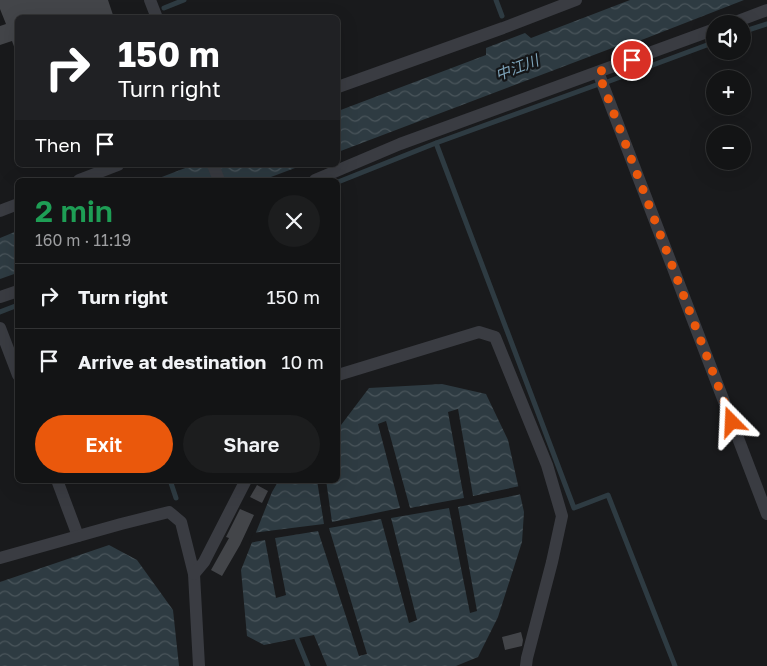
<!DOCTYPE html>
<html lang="en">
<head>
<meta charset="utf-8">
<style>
	body { margin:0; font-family:"Golos Text","Noto Sans JP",sans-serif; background:#1c1d1e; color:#f1f3f6; height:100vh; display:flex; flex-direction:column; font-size:19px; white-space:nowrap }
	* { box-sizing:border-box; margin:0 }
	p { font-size:16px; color:#9d9ea0 }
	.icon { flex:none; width:28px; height:28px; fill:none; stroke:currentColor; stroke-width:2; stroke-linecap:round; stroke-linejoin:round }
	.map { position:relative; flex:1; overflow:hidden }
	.drawer { position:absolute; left:15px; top:178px; width:325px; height:305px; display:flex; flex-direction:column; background:#131415; border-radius:8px; box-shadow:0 5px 20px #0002,0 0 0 1px #323334 }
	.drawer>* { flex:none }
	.hud { position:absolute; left:15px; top:15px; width:325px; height:152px; border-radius:8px; box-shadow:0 5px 20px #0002,0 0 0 1px #323334; background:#202124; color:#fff; overflow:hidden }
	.buttons { position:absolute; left:706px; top:15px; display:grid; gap:10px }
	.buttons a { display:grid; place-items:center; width:45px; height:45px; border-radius:50%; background:#131415; box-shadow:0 5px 20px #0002,0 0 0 1px #323334; font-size:25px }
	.pin { position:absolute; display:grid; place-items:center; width:42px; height:42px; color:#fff; margin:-21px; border:2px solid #fff; border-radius:50%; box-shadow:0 1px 5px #0007 }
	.me { position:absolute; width:55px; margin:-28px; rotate:339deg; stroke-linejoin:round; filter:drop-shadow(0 0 4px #0008) }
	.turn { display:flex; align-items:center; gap:18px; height:105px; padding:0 20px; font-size:22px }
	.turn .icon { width:65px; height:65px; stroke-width:2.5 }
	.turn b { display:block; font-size:35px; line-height:42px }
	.then { display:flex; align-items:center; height:48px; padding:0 20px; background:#0003; gap:10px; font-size:19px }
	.round { display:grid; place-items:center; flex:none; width:52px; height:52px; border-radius:26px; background:#1c1d1e }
	.overview { display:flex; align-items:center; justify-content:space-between; height:85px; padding:0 20px }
	h1 { font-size:30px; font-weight:600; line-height:38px; color:#1e9e55 }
	.button { display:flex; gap:10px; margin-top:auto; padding:10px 20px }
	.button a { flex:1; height:58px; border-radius:30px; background:#ea580c; color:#fff; font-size:20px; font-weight:600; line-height:58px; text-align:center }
	.button a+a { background:#1c1d1e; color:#f1f3f6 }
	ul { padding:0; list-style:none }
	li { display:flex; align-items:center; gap:15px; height:65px; padding:0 20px; border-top:1px solid #323334 }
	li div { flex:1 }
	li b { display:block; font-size:19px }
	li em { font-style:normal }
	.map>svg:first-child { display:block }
</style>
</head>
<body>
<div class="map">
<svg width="767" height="666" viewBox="0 0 767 666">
	<defs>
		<pattern id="water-waves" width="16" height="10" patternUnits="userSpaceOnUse" patternTransform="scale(1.25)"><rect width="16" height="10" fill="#2e3b42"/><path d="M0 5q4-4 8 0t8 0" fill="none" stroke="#4a555b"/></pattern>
	</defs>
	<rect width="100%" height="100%" fill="#191a1c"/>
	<!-- water -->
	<g fill="url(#water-waves)">
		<polygon points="630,0 744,0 639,41 636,39 338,152 338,111 486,55 486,48 525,33 531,38"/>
		<polygon points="193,165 303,165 263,180 154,180"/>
		<polygon points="17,231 17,273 0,279 0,238"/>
		<polygon points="442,384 486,394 508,440 524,512 522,542 498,617 478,657 456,666 327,666 314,635 264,645 247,636 241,570 272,492 279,480 338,480 338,429 369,388"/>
		<polygon points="109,545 137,560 173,610 179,666 0,666 0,582"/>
	</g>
	<!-- pier -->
	<polygon fill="#191a1c" points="458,409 473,496 520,486 522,494 458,507 477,611 470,613 449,508 391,518 417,620 409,623 381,519 329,528 367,654 359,656 318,531 275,538 286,595 276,598 265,540 249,543 253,533 324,524 317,480 326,480 332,522 400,508 378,424 386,421 410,508 464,498 448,412"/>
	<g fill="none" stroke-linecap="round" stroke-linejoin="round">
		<!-- stream -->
		<g stroke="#2e3b42" stroke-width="5">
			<polyline points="496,0 502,16"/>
			<polyline points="164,8 184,0"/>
			<polyline points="742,32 767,24"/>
			<polyline points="607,82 715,42"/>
			<polyline points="436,143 574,508 608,495 675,666"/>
			<polyline points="338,182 436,143 599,84"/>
			<polyline points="0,312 18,305"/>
			<polyline points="170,480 176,498"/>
			<polyline points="297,639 308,666"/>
		</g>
	</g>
	<!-- building -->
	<g fill="#434549">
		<polygon points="0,0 108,0 114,18 18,18 18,52 16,52 12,41 0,45 0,26 6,24 0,9"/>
		<polygon points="257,485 268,491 262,503 250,497"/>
		<polygon points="240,509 254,515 240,545 222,576 211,570 229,538 226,537"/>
		<polygon points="521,632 523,640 522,646 505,650 502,637"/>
	</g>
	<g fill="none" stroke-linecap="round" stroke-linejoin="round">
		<!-- street -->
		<g stroke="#3a3c42" stroke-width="12">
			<polyline points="150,0 157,18"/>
			<polyline points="730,24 767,10"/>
			<polyline points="598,72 767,514"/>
			<polyline points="338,87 503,28 576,0"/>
			<polyline points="213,165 219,180"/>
			<polyline points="79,180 118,165"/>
			<polyline points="315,180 400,144 715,29"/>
			<polyline points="0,211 18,204"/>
			<polyline points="0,297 18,291"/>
			<polyline points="0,328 18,375"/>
			<polyline points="338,375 479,332 495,337 547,465 562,516 552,562 527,658 526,666"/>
			<polyline points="57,480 78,536"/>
			<polyline points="0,558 121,524 169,512 181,522 194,574 199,666"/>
			<polyline points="194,574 204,562 246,480"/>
		</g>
	</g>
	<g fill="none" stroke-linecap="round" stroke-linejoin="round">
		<!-- route -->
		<polyline stroke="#ea580c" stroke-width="9" stroke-dasharray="0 16.2" points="632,60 598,72 732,422"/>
	</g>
	<g text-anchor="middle" stroke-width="4.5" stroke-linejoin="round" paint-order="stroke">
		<!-- water labels -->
		<g font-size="15" font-style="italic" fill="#7fa5bb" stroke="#141517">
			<text transform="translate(517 68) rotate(-21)" y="5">中江川</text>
		</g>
	</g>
</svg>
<div class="buttons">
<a><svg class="icon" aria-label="sound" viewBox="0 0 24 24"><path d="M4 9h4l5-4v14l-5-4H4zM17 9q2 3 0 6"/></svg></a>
<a>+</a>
<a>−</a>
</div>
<div class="pin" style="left:632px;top:60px;background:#d93025"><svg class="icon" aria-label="arrive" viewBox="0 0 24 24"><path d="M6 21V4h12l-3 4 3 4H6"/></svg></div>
<svg class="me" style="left:732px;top:422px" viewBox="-20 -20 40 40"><path d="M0-17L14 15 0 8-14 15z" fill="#ea580c" stroke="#fff" stroke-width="4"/></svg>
<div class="hud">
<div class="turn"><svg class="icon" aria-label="right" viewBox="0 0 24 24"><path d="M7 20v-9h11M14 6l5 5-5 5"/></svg><div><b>150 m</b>Turn right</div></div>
<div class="then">Then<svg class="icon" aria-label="arrive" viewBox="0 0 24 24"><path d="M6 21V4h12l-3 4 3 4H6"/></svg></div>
</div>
<section class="drawer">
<div class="overview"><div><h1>2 min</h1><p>160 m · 11:19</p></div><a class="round"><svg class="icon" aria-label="close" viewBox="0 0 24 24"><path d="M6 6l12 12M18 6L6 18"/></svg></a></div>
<ul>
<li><svg class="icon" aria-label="right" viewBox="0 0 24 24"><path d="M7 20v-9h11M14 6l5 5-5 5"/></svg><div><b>Turn right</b></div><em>150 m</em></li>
<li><svg class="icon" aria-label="arrive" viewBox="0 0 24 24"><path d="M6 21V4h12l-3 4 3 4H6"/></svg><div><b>Arrive at destination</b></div><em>10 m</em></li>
</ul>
<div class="button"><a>Exit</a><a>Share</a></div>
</section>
</div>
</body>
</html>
